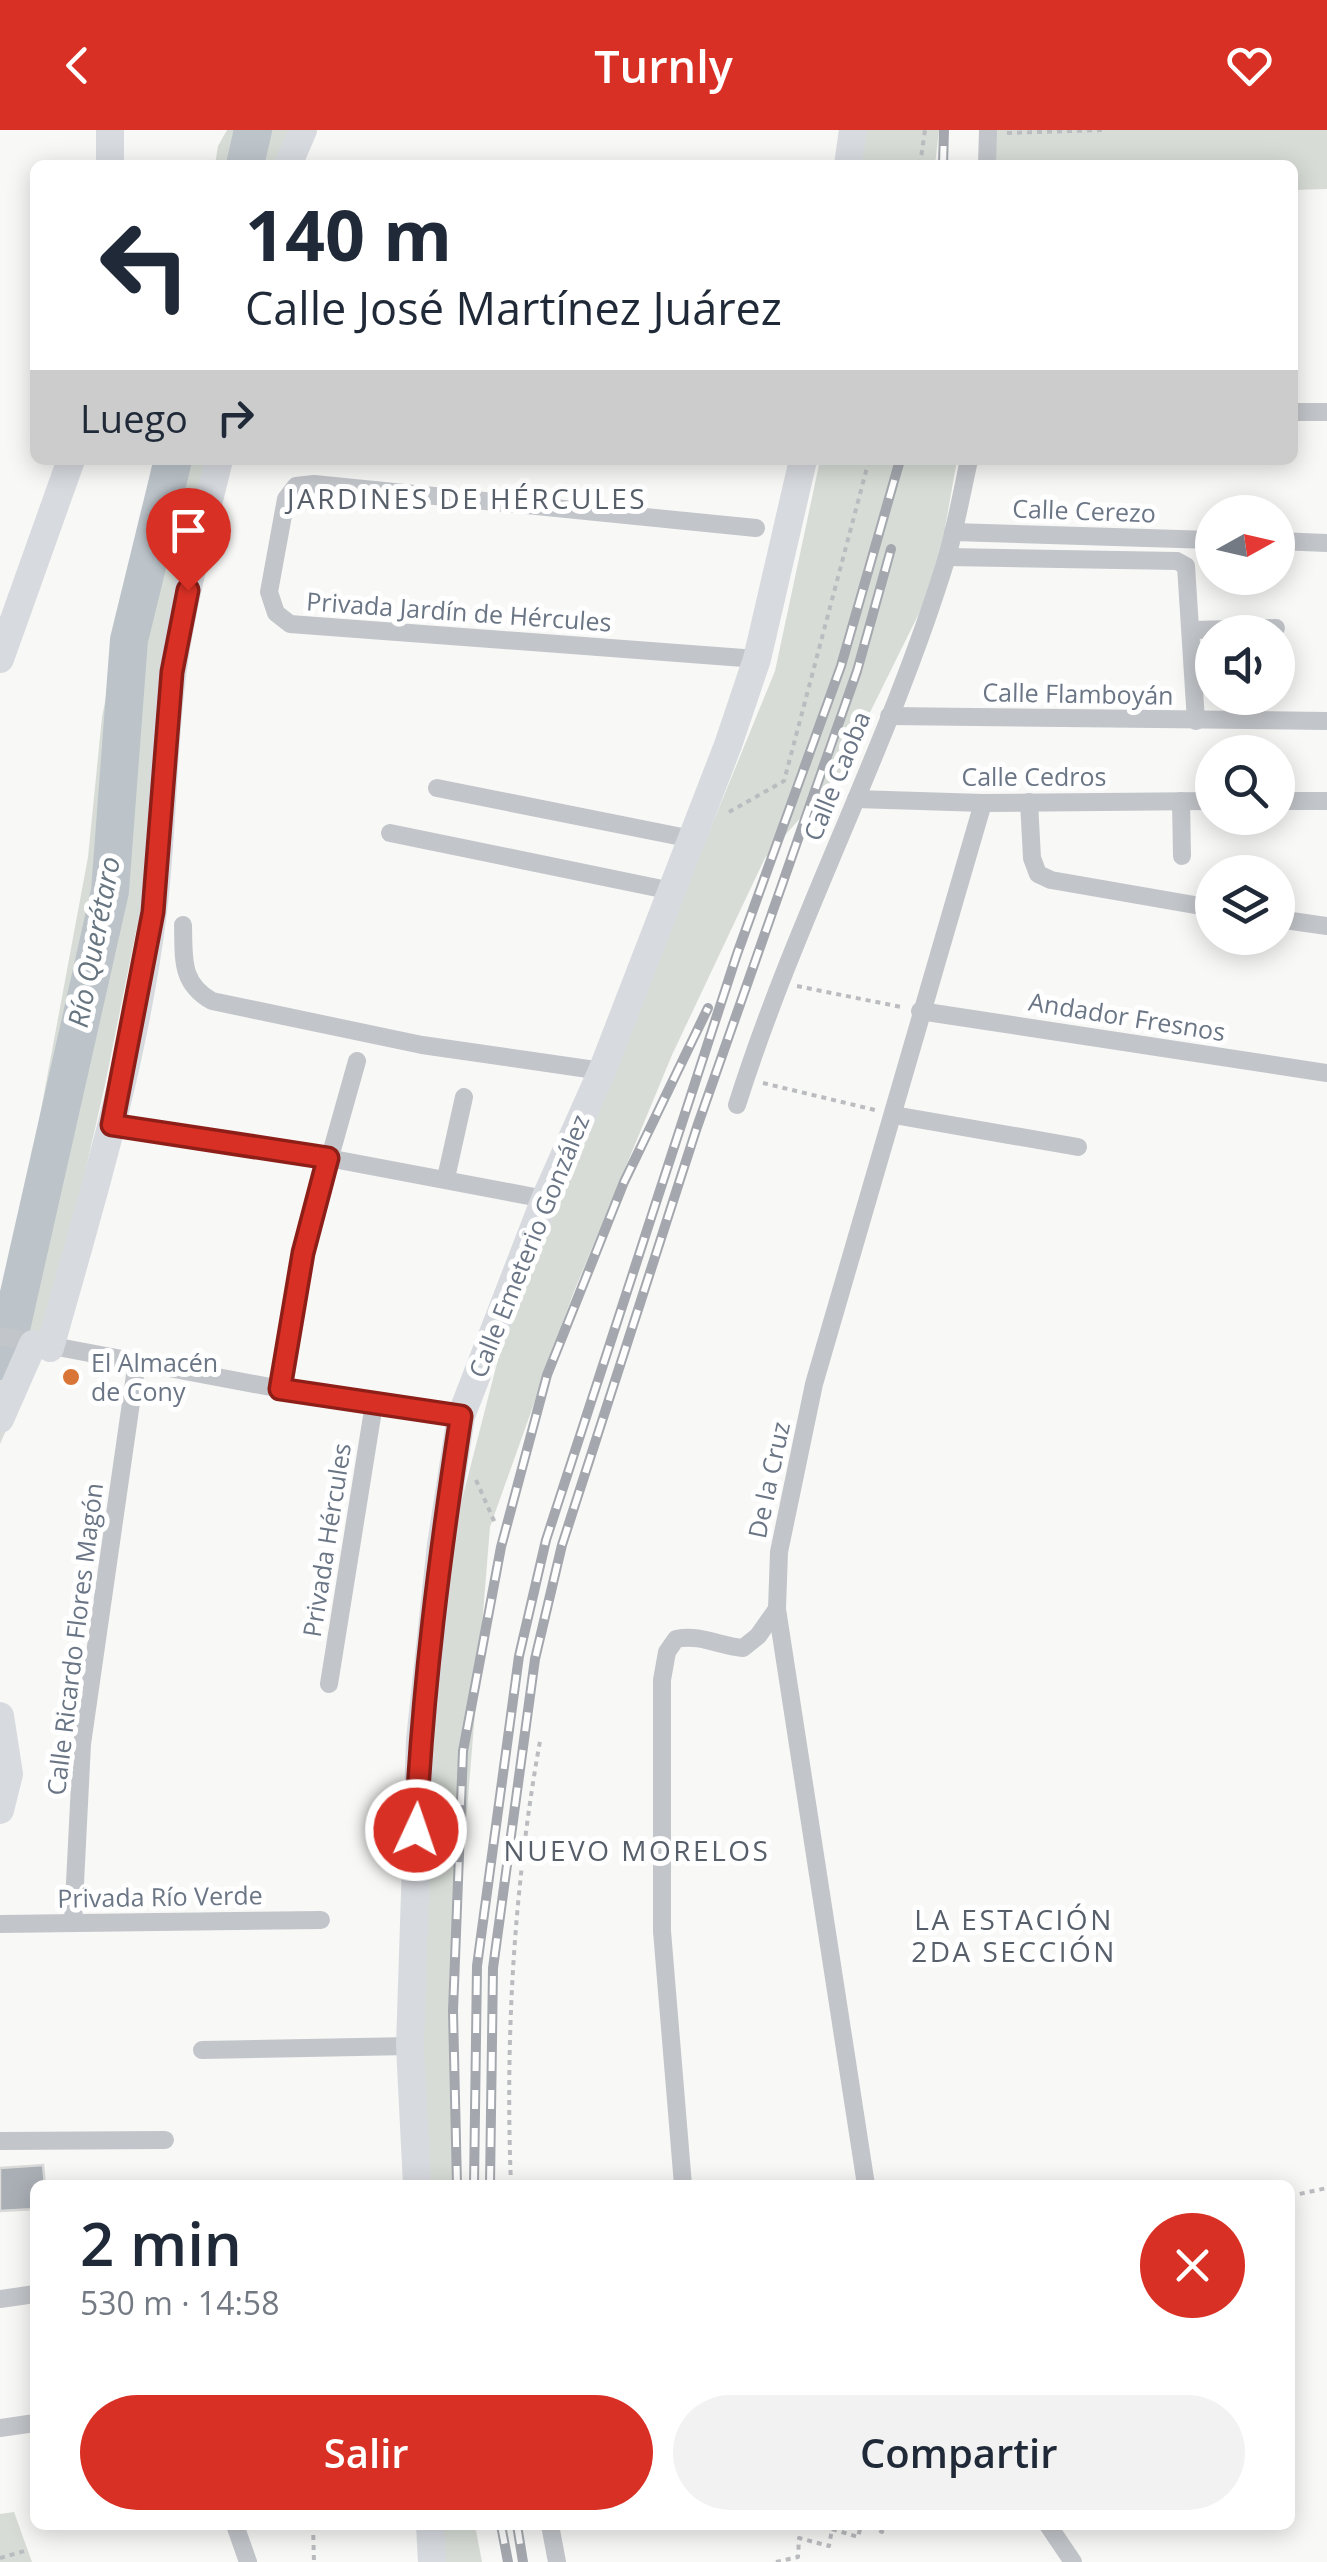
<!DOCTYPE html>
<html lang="es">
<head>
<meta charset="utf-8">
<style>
	body { margin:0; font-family:"Open Sans",sans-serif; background:#f2f2f3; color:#1f2937; height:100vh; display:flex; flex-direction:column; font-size:38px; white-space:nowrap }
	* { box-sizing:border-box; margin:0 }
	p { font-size:32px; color:#747a83 }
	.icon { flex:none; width:55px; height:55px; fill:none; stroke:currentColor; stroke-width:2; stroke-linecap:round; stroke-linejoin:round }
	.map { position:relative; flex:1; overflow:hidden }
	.sheet { position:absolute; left:30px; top:2050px; width:1265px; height:350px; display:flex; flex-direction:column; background:#fff; border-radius:15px; box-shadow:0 5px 25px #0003 }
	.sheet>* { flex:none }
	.top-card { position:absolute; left:30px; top:30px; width:1268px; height:305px; border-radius:15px; box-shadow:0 5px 25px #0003; background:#fff; color:#1f2937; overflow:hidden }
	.needle { width:65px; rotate:82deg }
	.fabs { position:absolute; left:1195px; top:365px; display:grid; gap:20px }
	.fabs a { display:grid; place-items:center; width:100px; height:100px; border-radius:50%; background:#fff; box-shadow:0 5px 25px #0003; font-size:50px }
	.pin { position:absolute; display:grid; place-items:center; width:85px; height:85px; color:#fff; margin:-102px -42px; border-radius:50% 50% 50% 0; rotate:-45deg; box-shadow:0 0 10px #0007 }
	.pin .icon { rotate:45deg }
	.me { position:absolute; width:110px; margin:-55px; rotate:3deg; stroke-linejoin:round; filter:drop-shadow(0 0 8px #0008) }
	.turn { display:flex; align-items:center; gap:35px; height:210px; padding:0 50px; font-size:45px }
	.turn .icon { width:130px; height:130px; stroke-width:2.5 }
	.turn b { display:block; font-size:70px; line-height:85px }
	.then { display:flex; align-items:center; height:95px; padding:0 50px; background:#0003; gap:20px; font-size:38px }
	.round { display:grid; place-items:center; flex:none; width:105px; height:105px; border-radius:52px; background:#f2f2f3 }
	.head { display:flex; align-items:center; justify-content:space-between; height:170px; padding:0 50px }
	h1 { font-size:60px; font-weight:600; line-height:75px }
	.primary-button { display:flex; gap:20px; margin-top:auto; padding:20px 50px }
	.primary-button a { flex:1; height:115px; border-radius:60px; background:#d93025; color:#fff; font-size:40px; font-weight:600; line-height:115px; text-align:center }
	.primary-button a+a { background:#f2f2f3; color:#1f2937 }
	header { display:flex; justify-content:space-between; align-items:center; height:130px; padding:0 50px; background:#d93025; color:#fff; font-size:45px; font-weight:600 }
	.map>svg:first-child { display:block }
</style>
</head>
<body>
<header><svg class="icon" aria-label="back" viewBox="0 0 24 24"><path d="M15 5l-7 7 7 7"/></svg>Turnly<svg class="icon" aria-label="heart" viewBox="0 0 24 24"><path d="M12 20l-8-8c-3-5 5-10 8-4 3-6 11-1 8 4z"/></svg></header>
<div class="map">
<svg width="1327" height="2432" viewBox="0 0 1327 2432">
	<rect width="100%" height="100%" fill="#f8f8f6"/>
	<!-- green -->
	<g fill="#d7ddd6">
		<polygon points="227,0 293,0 279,35 215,35 218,16"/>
		<polygon points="862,0 939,0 935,35 858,35"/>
		<polygon points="992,0 1327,0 1327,59 1293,60 1292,35 993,35"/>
		<polygon points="153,330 208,330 146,752 105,955 48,1204 0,1314 0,1162 17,1109 88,727 102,587"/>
		<polygon points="820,330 957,330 936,449 840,643 765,728 672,925 573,1164 490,1397 455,1829 452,2055 422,2055 421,1768 431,1601 458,1385 506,1198 775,541"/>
		<polygon points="14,2382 32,2432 0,2432 0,2384"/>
		<polygon points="443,2395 475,2395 482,2432 445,2432"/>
	</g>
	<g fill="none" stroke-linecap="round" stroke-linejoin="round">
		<!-- river -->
		<g stroke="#bcc4ca" stroke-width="38">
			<polyline points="245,35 253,0"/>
			<polyline points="0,1231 11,1199 110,761 129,510 173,330"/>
		</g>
	</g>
	<!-- building -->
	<polygon fill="#aaafb6" stroke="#dadad8" stroke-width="2.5" points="43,2035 45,2055 35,2055 35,2079 0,2081 0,2038"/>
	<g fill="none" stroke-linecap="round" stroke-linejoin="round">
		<!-- path -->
		<g stroke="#babcbf" stroke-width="4" stroke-dasharray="5 5" stroke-linecap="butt">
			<polyline points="1007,3 1103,0"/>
			<polyline points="920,35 925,0"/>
			<polyline points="729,682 784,651 869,330"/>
			<polyline points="797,856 901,877"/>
			<polyline points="763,953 875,980"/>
			<polyline points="476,1350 495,1393"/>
			<path d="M 511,2055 C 505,1907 514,1756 540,1611"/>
			<polyline points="1290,2066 1327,2058"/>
			<polyline points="313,2395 314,2432"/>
			<polyline points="871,2395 882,2402 884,2395"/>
			<polyline points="896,2395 903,2400 903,2395"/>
			<polyline points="0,2428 28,2420"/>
			<polyline points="776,2432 798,2427 799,2408 829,2416 832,2399 858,2407 861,2395"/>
		</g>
		<!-- street -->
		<g stroke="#c2c5c9" stroke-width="18">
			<polyline points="987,35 988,0"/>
			<polyline points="1292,282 1327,282"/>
			<polyline points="756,398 314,354 296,356 286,369 269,462 276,483 290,494 757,529"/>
			<polyline points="953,402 1212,410"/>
			<polyline points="1278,411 1327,413"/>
			<polyline points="947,427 1177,431 1186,436 1196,591"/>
			<polyline points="1193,500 1276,498"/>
			<polyline points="889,586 1327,591"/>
			<polyline points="437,658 692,709"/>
			<polyline points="856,669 983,673 1212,671"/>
			<polyline points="1181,671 1182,726"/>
			<polyline points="1278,671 1327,671"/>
			<polyline points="1029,672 1032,728 1038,744 1051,750 1212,778"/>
			<polyline points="390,703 672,761"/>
			<polyline points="1278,789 1327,796"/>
			<path d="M 183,795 C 184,828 180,853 212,871 L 422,915 L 602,941"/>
			<polyline points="920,881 1327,943"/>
			<path d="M 737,975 C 796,788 890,614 947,427 C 956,395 962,362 969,330"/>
			<polyline points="894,985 1078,1017"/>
			<polyline points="113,995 328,1028 545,1069"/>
			<polyline points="446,1048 464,967"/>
			<polyline points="0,1206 281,1259 461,1286"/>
			<polyline points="281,1259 303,1123 357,931"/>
			<polyline points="329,1554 374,1274"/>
			<polyline points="73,1793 82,1614 137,1231"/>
			<polyline points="0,1794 321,1790"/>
			<polyline points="202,1920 410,1916"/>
			<polyline points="0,2011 165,2010"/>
			<path d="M 683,2055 L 662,1801 L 662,1550 L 667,1522 L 676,1509 C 701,1504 719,1516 743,1518 L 758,1506 L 777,1479"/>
			<polyline points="866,2055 777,1479 779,1422 814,1254 983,673"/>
			<polyline points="0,2169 35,2164"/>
			<polyline points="0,2298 35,2293"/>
			<polyline points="235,2395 248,2432"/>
			<polyline points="550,2395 557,2432"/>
			<polyline points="1048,2395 1073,2432"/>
		</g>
		<!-- secondary -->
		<g stroke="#d7dadf" stroke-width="28">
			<polyline points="110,35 110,0"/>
			<polyline points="288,35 303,0"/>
			<polyline points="848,35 853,0"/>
			<polyline points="0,529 71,330"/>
			<path d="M 50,1218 C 90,1075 135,930 153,781 C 163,701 162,619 173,538 C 183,468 202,399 219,330"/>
			<polyline points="0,1289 33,1214"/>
			<polyline points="0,1586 9,1644 0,1680"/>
			<polyline points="417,2055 410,1916 420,1610 441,1415 461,1286 545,1069 602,941 728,615 757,529 803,330"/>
			<polyline points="430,2395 432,2432"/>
		</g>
		<!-- rail casing -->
		<g stroke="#a4a8ae" stroke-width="10">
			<g id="rail">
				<polyline points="943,35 944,0"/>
				<polyline points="457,2055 453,1881 463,1621 501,1417 547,1245 624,1052 708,878"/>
				<polyline points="474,2055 477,1836 519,1526 546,1410 737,824 841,536 900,330"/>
				<polyline points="490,2055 493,1838 535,1529 562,1415 697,997 857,541 891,419"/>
				<polyline points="501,2395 508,2432"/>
				<polyline points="517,2395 523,2432"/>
			</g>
		</g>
		<!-- rail -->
		<use href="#rail" stroke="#fff" stroke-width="6" stroke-dasharray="19" stroke-linecap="butt"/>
	</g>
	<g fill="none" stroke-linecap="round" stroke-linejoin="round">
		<!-- route casing -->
		<g stroke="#8d1f18" stroke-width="25">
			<path id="route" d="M 188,460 L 172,542 L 153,782 L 112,995 L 328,1028 L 303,1123 L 280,1259 L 461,1286 C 440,1423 422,1561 416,1700"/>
		</g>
		<!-- route -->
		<use href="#route" stroke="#d93025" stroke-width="18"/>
	</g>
	<!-- markers -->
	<circle fill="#d87537" stroke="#fff" stroke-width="4" cx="71" cy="1247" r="10"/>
	<g text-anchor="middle" stroke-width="10" stroke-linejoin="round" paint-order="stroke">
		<!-- street labels -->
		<g font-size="25" fill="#6a7585" stroke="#fff">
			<text transform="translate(1084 381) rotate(2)" y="9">Calle Cerezo</text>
			<text transform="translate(459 482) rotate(4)" y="9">Privada Jardín de Hércules</text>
			<text transform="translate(1078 564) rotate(1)" y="9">Calle Flamboyán</text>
			<text transform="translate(837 646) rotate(-68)" y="9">Calle Caoba</text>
			<text x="1034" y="656">Calle Cedros</text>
			<text transform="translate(1127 887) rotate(9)" y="9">Andador Fresnos</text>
			<text transform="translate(529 1116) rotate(-68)" y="9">Calle Emeterio González</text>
			<text transform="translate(769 1350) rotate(-78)" y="9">De la Cruz</text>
			<text transform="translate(327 1410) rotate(-81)" y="9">Privada Hércules</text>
			<text transform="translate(75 1509) rotate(-83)" y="9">Calle Ricardo Flores Magón</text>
			<text transform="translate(160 1767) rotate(-1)" y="9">Privada Río Verde</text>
		</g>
		<!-- poi labels -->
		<g font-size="25" fill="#6a7585" stroke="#fff" text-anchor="start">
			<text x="91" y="1242">El Almacén<tspan x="91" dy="29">de Cony</tspan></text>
		</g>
		<!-- neighbourhood labels -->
		<g font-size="28" letter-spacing="2.5" fill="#575f6b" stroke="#fff">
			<text x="467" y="379">JARDINES DE HÉRCULES</text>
			<text x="637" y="1731">NUEVO MORELOS</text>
			<text x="1014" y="1800">LA ESTACIÓN<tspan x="1014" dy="32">2DA SECCIÓN</tspan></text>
		</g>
		<!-- water labels -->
		<g font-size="28" font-style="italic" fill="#667580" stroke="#fff">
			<text transform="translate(94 812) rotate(-79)" y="10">Río Querétaro</text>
		</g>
	</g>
</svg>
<div class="fabs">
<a><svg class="needle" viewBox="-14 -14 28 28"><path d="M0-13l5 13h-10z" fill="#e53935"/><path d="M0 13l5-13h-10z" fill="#747a83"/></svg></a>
<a><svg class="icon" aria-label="sound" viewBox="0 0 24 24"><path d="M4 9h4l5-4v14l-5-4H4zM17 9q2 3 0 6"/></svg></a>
<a><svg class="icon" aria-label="search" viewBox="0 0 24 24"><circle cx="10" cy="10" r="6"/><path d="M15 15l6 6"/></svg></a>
<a><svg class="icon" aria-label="layers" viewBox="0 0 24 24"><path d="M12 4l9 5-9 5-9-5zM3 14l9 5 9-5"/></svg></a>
</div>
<div class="pin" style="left:188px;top:460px;background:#d93025"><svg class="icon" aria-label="arrive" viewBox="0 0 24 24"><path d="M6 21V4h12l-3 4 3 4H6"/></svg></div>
<svg class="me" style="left:416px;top:1700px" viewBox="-20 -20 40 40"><circle r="17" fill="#d93025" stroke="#fff" stroke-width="3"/><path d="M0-11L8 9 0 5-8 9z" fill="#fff"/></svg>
<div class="top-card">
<div class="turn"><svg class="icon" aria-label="left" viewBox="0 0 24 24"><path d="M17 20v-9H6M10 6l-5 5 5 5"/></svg><div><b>140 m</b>Calle José Martínez Juárez</div></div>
<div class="then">Luego<svg class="icon" aria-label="right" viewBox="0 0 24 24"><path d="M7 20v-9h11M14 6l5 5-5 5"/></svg></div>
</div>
<section class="sheet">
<div class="head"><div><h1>2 min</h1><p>530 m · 14:58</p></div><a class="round" style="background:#d93025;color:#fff"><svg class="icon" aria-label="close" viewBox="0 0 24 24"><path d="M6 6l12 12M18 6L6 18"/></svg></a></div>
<div class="primary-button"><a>Salir</a><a>Compartir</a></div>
</section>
</div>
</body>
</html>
